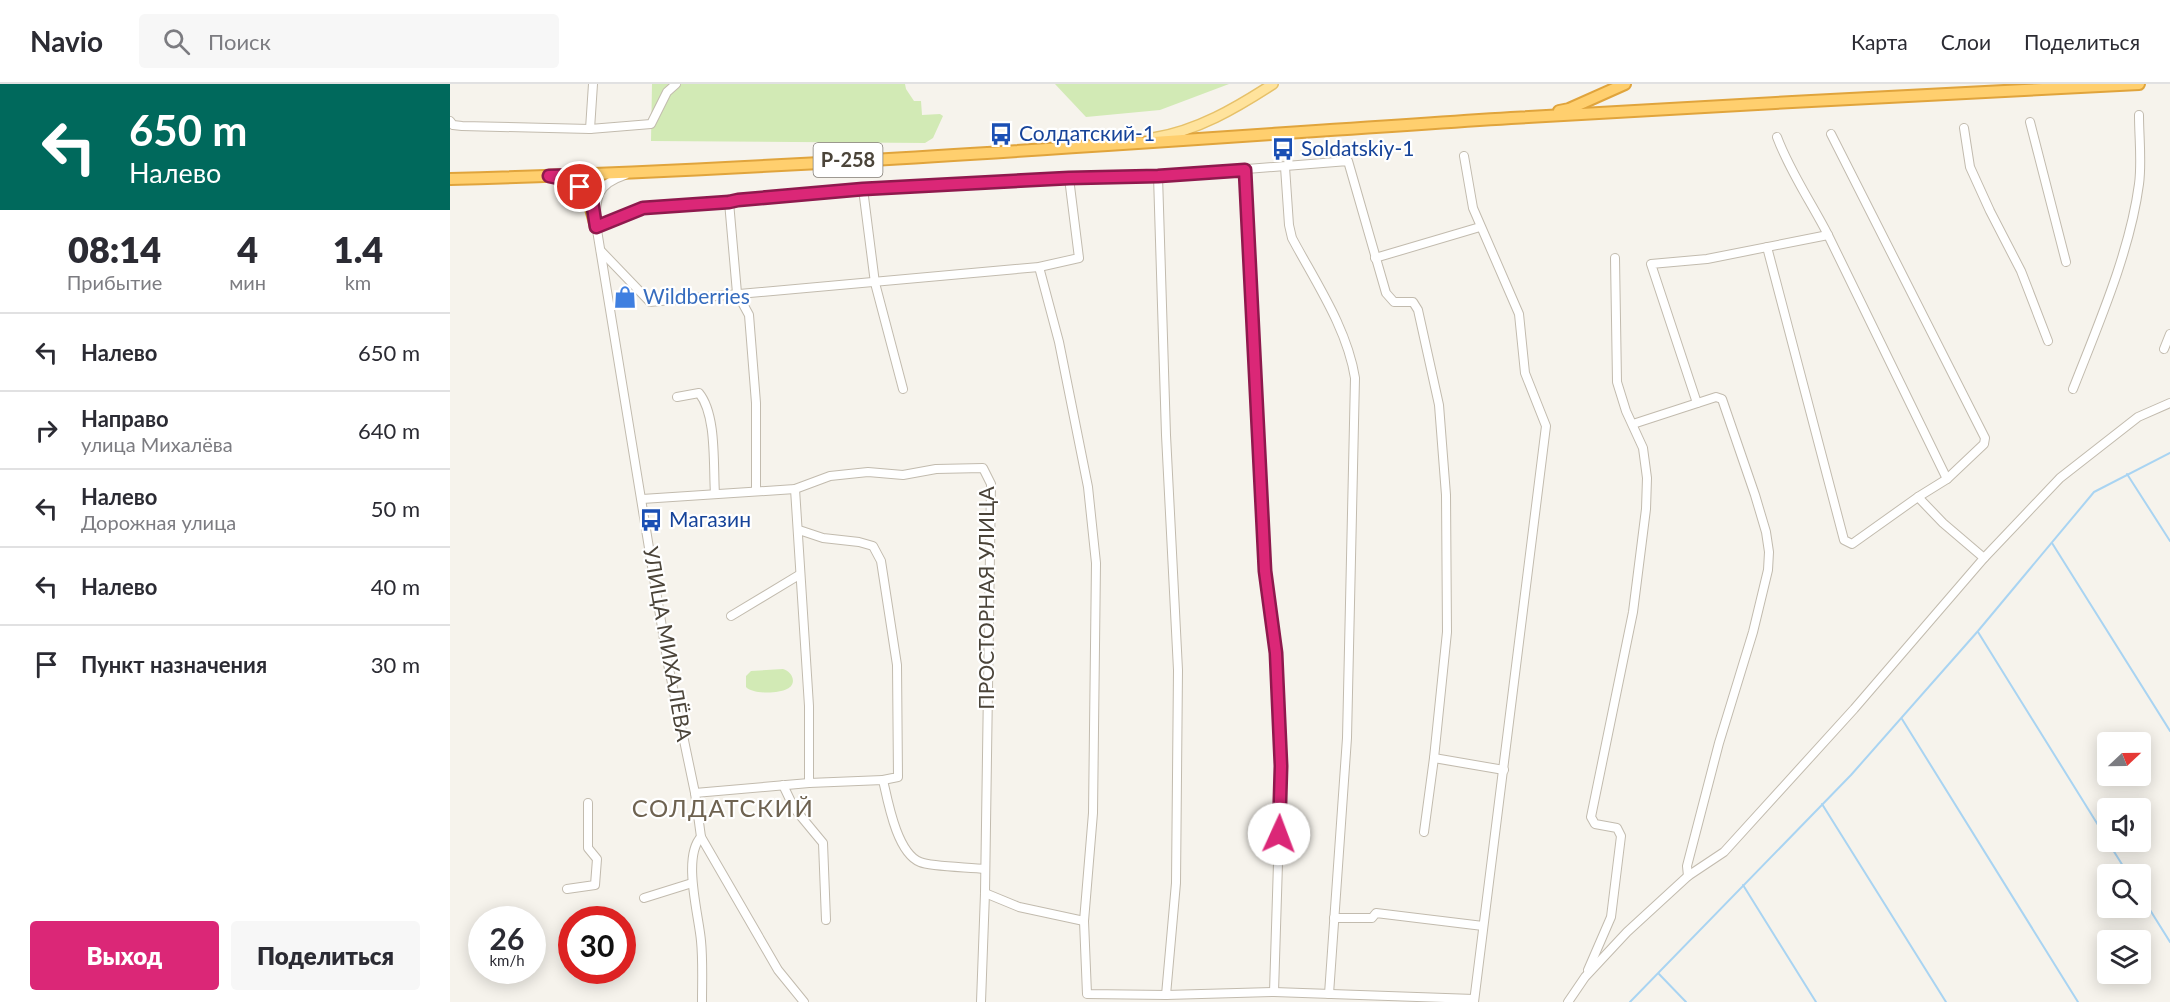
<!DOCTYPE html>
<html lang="ru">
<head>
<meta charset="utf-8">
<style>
	body { margin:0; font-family:Lato,sans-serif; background:#f7f7f7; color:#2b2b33; height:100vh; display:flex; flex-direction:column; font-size:22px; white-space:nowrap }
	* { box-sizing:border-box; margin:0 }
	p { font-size:20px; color:#7c7c81 }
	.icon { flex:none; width:33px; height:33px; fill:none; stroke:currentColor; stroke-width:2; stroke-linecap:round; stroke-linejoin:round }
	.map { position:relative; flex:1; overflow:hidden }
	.drawer { display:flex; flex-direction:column; background:#fff; width:450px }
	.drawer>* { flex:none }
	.hud { background:#00695c; color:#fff; overflow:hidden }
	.needle { width:39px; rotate:68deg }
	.buttons { position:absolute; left:1647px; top:648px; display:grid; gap:12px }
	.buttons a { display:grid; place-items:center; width:54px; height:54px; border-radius:6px; background:#fff; box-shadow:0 3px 15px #0003; font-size:30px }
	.speed { position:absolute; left:18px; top:822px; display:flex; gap:12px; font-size:30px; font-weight:700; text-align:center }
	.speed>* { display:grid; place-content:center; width:78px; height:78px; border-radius:50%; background:#fff; box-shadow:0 3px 15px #0003; line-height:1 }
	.speed small { font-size:15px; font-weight:400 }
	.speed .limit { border:9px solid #d22; background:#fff; color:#111 }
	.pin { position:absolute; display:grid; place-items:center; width:51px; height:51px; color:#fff; margin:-26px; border:3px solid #fff; border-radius:50%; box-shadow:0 2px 6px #0007 }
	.me { position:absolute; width:66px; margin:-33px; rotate:2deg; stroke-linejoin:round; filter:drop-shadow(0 0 4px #0008) }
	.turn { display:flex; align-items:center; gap:21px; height:126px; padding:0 30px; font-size:27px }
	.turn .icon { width:78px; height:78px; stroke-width:2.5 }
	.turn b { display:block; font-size:42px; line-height:51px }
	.eta { display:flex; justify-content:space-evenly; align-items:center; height:102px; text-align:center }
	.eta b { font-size:36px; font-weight:800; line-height:42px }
	.cta { display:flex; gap:12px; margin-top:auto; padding:12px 30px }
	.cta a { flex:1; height:69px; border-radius:6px; background:#db2777; color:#fff; font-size:24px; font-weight:800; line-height:69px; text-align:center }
	.cta a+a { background:#f7f7f7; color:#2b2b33 }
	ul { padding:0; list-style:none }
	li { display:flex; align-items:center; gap:18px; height:78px; padding:0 30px; border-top:2px solid #e1e1e2 }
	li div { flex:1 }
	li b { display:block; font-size:22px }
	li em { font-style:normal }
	header { display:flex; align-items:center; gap:36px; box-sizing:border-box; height:84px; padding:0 30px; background:#fff; border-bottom:2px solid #e1e1e2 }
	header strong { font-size:28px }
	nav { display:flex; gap:33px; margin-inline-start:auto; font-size:21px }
	.search { width:420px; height:54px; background:#f7f7f7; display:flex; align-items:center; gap:15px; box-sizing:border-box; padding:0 21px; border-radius:6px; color:#7c7c81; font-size:22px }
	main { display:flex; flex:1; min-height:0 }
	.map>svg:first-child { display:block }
</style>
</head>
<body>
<header>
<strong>Navio</strong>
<div class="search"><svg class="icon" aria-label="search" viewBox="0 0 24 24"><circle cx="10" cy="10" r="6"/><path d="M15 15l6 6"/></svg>Поиск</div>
<nav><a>Карта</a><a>Слои</a><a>Поделиться</a></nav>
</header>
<main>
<section class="drawer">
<div class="hud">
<div class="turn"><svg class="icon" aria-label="left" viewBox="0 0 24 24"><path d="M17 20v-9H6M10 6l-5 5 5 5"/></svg><div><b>650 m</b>Налево</div></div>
</div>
<div class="eta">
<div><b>08:14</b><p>Прибытие</p></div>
<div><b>4</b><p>мин</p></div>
<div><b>1.4</b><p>km</p></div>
</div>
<ul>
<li><svg class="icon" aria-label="left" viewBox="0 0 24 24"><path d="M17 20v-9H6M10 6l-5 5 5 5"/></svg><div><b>Налево</b></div><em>650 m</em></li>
<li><svg class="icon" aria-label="right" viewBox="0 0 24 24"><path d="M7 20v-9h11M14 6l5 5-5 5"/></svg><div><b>Направо</b><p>улица Михалёва</p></div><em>640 m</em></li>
<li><svg class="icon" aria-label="left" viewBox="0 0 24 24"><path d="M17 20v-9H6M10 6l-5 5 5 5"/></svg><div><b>Налево</b><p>Дорожная улица</p></div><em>50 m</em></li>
<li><svg class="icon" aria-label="left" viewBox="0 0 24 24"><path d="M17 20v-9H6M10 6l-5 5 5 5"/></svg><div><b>Налево</b></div><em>40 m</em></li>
<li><svg class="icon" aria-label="arrive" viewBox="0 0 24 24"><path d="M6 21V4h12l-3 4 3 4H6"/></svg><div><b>Пункт назначения</b></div><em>30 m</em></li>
</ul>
<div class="cta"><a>Выход</a><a>Поделиться</a></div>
</section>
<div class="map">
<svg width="1720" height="918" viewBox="0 0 1720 918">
	<rect width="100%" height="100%" fill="#f6f3ec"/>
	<!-- green -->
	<g fill="#d2eab5">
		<polygon points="202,0 455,0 456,5 464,17 471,17 472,31 490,30 493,32 483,54 475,59 201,57"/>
		<polygon points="605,0 779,0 710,26 636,33"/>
		<path d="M 333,585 C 342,587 348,600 337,605 C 328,610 302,610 296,603 L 296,592 L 301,587 Z"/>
	</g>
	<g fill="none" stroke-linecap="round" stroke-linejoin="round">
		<!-- stream -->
		<g stroke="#a9d4f2" stroke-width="2">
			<polyline points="1677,390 1720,457"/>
			<polyline points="1602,459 1720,647"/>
			<polyline points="1528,548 1658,757"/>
			<polyline points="1452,635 1628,918"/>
			<polyline points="1372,720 1496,918"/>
			<polyline points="1658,758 1678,790"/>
			<polyline points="1293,801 1366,918"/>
			<polyline points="1690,810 1720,858"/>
			<polyline points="1209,890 1236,918"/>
			<polyline points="1180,918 1401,691 1528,547 1644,408 1720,369"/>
		</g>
		<!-- minor casing -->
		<g stroke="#c2bbae" stroke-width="10">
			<g id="minor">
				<polyline points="0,37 3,41 12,42 140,45 201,40 217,8 226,0"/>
				<polyline points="1580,38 1616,178"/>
				<polyline points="1514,44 1520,83 1540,127 1571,187 1598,257"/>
				<polyline points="140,45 143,0"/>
				<path d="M 1327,53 C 1340,88 1361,118 1378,151 L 1497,395"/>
				<polyline points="1014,72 1023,124 1069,230 1075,289 1096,342 1024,918"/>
				<path d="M 835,83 L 839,141 L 842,154 C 866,199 897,244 905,294 L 897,654 L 879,910"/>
				<polyline points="795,86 815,487 826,569 831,682 824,908"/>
				<polyline points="138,91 143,122"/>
				<path d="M 175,91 C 145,101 146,114 146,143 L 193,124 L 279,118 L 288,116 L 413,105 L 619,94 L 708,92 L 898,77 L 936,209 L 944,218 L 963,218 L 968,226 L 989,321 L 996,411 L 997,548 L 984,674 L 974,748"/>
				<polyline points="708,92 716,351 728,586 726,799 716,911"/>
				<polyline points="413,105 425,199 453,305"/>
				<polyline points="279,118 287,209 299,231 306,319 306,407"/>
				<polyline points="146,140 218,580 245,709 251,753 328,886 354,918"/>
				<polyline points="1317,163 1394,456 1402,460 1468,413 1497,395 1534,360 1535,354 1381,50"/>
				<polyline points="151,167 200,218 589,183 629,174 619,94"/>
				<polyline points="925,174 1030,143"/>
				<polyline points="589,183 609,258 638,403 646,479 643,729 634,837 637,910 716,911 824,908 1024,915"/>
				<polyline points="1714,265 1720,250"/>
				<path d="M 1623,305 C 1648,241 1680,168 1689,100 C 1692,78 1689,54 1689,31"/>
				<path d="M 227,313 L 249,309 C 267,331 263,382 265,410"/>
				<polyline points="1247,319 1201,180 1257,175 1378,151"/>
				<polyline points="1183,340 1266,313 1272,315 1305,411 1316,448 1319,468 1318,486 1303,548 1269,659 1237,782 1238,792"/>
				<polyline points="345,405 359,622 359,699"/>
				<polyline points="1468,413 1493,439 1534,474"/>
				<polyline points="192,415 345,405 380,392 418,388 453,391 486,385 533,384 541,400 535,809 531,918"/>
				<polyline points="349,446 373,454 409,458 423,462 431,477 447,581 448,693 433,696"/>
				<polyline points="281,532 349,491"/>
				<polyline points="984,674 1054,686"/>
				<polyline points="333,701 344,724 373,759 376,836"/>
				<path d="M 245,709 L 359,699 L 433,696 C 438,718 447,769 470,778 C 482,783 520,783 535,785"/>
				<path d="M 251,753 C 232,773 249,832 251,857 C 253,877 252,898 252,918"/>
				<polyline points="117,805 145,801 147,775 138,764 138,719"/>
				<polyline points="535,809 569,823 634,837"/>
				<polyline points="194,814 242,799"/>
				<polyline points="884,834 922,834 926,829 1033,842"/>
				<polyline points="1138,886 1161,833 1171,752 1167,744 1145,740 1141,733 1183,528 1196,425 1197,394 1193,364 1176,327 1167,298 1165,174"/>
				<polyline points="1118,918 1135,893 1177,848 1238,792 1274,768 1404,625 1534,474 1610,394 1688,333 1720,319"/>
			</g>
		</g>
		<!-- major casing -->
		<g stroke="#e6c16a" stroke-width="12">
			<path id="major" d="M 703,54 C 747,47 786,24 823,0"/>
		</g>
		<!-- highway casing -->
		<g stroke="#e0a43c" stroke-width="14">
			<g id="highway">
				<polyline points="1109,27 1119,25 1175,0"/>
				<path d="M 0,95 C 354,85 707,57 1061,34 C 1270,21 1480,11 1689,0"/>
				<path d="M 111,95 C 138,103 139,118 146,143"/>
			</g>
		</g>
		<!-- minor -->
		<use href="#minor" stroke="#fff" stroke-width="8"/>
		<!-- major -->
		<use href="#major" stroke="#ffe39c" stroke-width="9"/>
		<!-- highway -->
		<use href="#highway" stroke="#ffcf6e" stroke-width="10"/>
	</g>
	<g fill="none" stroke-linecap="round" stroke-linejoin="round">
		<!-- route casing -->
		<g stroke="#8e194d" stroke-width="15">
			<polyline id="route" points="130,103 113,95 99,92 138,91 146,143 193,124 279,118 288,116 413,105 619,94 708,92 795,86 815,487 826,569 831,682 829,750"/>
		</g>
		<!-- route -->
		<use href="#route" stroke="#db2777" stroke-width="10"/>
	</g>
	<!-- icons -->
	<defs>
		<g id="bus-bare" transform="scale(1.8)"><path d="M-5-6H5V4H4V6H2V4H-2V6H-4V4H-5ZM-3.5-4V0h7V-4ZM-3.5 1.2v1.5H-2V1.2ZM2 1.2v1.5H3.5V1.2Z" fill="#1a4fb4" stroke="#fff" stroke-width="2.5" paint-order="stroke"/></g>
		<g id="shop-bare" transform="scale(1.8)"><path d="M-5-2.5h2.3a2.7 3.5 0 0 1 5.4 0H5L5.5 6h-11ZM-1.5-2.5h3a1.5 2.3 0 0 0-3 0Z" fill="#3f7fe0" stroke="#fff" stroke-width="2.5" paint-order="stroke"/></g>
	</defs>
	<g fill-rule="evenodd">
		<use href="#bus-bare" x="551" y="50"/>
		<use href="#bus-bare" x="833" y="65"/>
		<use href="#shop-bare" x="175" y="213"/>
		<use href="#bus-bare" x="201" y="436"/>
	</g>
	<g text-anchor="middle" stroke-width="4.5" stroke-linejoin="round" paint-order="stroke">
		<!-- shield labels -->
		<rect fill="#fff" stroke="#817c74" stroke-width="1.5" x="363.5" y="59" width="69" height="34" rx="4.5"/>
		<g font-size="20" font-weight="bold" fill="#4b4439">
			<text x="398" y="83">Р-258</text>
		</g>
		<!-- transit labels -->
		<g font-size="21" fill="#164399" stroke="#fff" text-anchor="start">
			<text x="569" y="57">Солдатский-1</text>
			<text x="851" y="72">Soldatskiy-1</text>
			<text x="219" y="443">Магазин</text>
		</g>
		<!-- shop labels -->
		<g font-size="21" fill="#366cbe" stroke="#fff" text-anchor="start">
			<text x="193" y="220">Wildberries</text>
		</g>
		<!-- street labels -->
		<g font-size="21" fill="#4b4439" stroke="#fff">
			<text transform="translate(537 514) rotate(-90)" y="7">ПРОСТОРНАЯ УЛИЦА</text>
			<text transform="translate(217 560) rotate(80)" y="7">УЛИЦА МИХАЛЁВА</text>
		</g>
		<!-- quarter labels -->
		<g font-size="24" letter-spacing="1.5" fill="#6e6250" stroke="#fff">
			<text x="273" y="733">СОЛДАТСКИЙ</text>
		</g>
	</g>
</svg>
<div class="buttons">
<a><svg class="needle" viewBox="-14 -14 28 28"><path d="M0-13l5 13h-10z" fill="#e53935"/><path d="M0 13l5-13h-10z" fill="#7c7c81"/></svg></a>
<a><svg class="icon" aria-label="sound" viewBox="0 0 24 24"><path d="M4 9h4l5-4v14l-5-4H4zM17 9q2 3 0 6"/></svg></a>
<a><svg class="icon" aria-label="search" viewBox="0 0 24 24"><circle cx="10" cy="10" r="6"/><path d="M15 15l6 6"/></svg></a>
<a><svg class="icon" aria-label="layers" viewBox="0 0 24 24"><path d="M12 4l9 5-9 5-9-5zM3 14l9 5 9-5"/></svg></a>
</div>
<div class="speed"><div>26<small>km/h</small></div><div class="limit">30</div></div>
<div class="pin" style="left:130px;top:103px;background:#d93025"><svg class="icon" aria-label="arrive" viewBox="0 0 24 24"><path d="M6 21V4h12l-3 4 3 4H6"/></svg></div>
<svg class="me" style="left:829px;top:750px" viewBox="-20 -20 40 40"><circle r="19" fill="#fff"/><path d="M0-13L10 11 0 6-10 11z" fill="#db2777"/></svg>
</div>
</main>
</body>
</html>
